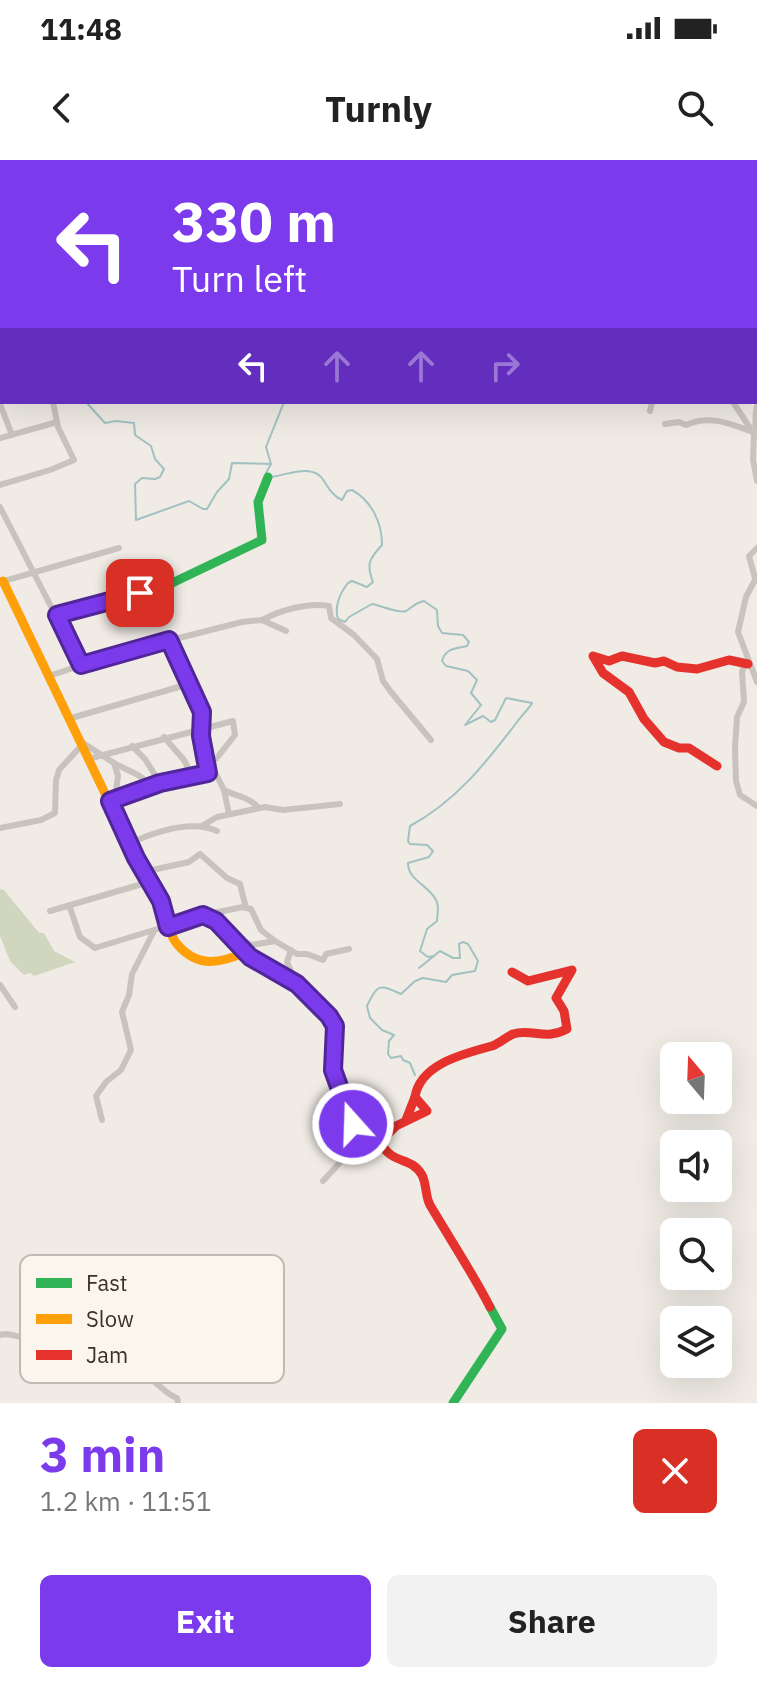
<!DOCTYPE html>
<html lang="en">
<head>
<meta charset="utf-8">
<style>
	body { margin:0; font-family:"IBM Plex Sans",sans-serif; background:#f2f2f2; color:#222; height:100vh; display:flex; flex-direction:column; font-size:30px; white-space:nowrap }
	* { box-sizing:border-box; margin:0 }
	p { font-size:26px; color:#767676 }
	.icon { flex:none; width:44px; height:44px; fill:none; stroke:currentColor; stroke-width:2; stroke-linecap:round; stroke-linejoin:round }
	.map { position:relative; height:1243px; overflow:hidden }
	.details { display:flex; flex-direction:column; background:#fff; flex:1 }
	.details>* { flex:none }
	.hud { position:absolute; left:0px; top:0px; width:758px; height:244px; box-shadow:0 8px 32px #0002; background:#7c3aed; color:#fff; overflow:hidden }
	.needle { width:52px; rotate:341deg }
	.fabs { position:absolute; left:660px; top:882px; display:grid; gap:16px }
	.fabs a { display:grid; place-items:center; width:72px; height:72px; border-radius:12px; background:#fff; box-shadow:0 8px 32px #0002; font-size:40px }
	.pin { position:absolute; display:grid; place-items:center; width:68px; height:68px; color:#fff; margin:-34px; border-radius:16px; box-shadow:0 4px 12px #0006 }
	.me { position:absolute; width:88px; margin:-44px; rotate:340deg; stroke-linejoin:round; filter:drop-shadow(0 0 6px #0008) }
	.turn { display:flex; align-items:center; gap:28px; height:168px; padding:0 40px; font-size:36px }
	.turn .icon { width:104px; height:104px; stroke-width:2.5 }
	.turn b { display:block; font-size:56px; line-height:68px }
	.lanes { display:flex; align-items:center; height:76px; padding:0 40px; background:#0003; justify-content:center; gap:40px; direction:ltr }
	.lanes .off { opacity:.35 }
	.round { display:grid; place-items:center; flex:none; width:84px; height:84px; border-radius:12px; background:#f2f2f2 }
	.summary { display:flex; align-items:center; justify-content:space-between; height:136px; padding:0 40px }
	h1 { font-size:48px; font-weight:700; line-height:60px; color:#7c3aed }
	.primary-button { display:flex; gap:16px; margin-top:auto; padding:16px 40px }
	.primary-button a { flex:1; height:92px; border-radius:12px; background:#7c3aed; color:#fff; font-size:32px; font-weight:700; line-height:92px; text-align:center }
	.primary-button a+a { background:#f2f2f2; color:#222 }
	.status { display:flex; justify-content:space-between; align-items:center; height:56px; padding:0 40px; background:#fff; direction:ltr }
	.status svg { height:22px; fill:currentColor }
	header { display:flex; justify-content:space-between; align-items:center; height:104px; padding:0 40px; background:#fff; font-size:36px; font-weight:700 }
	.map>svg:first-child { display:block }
</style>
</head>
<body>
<div class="status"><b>11:48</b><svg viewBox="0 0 49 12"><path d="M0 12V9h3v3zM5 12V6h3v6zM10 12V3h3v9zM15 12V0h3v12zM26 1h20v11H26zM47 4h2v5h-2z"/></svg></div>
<header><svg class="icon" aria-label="back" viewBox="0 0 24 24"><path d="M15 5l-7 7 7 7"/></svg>Turnly<svg class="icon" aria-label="search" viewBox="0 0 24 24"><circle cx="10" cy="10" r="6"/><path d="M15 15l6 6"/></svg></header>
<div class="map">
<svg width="757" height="1243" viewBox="0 0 757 1243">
	<rect width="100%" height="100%" fill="#f0ebe5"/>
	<!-- green -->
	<polygon fill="#d1d6bf" points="0,729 4,730 39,773 44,773 54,791 75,802 34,816 30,813 24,815 10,801 0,776"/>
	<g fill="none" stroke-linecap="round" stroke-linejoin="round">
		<!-- stream -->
		<g stroke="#a1c2c1" stroke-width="2">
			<polyline points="15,0 17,2"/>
			<polyline points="181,0 183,2"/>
			<polyline points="203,0 204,2"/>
			<polyline points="166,2 169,0"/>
			<polyline points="376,2 377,0"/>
			<polyline points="0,109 2,111"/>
			<polyline points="0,135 2,135"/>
			<polyline points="86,242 105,263 116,261 134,263 135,275 151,286 155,299 164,309 160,317 155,319 142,318 135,324 136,360 189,341 203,349 207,349 217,332 229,319 232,303 271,304 266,313"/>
			<polyline points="271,304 266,287 284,242"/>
			<path d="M 271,317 C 290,314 314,303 324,321 C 329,329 333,336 342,340 L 347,331 L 352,330 C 372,341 382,363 382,385 C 369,399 366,404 373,422 L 367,427 L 352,421 L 348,423 C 340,433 334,447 338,459 L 345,462 L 349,457 L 372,444 C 380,445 399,454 406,451 C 413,447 414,443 424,441 L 437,450 L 438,466 L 442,473 L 463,475 L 469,482 L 467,486 C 456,488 445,489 442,501 L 446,506 L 468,511 L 477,520 L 471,533 L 481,545 L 465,565 L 483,556 L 491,562 L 495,560 L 506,538 L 532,543 C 529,549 522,555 517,562 C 486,603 455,642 410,666 L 408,681 L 410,684 L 427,685 L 433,691 L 429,697 L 408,703 C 408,721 429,725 436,740 C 440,746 437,754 437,761 L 427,769 L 420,791 L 428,797 L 434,796 L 419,808 L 440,791 L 453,798 L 460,798 L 459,784 L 463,782 L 468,784 L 478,801 L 475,811 L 452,815 L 446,822 L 423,818 L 415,821 L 401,834 C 380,825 378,822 367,846 L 370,858 L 382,870 L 394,875 L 389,881 L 388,894 L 391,898 L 401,896 L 403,900 L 410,903 L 415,915"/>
		</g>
		<!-- river -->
		<polyline stroke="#a1c2c1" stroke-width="10" points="228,2 231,0"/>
		<!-- street -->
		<g stroke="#c9c3be" stroke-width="6">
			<polyline points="242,2 244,0"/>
			<polyline points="756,119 757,120"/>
			<polyline points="756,139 757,139"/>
			<polyline points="756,177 757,177"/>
			<polyline points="756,202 756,205"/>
			<polyline points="756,221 757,228"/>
			<polyline points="733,242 754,274 753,300 757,321"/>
			<polyline points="0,244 12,275"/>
			<polyline points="650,251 652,242"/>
			<path d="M 665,264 L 679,262 L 686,265 C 709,254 731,264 753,272"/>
			<path d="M 754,274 C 757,266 754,256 757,246"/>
			<polyline points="0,278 57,262"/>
			<polyline points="0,325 50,310 74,300 58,267 53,242"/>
			<polyline points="0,347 81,505"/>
			<polyline points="757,416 746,437 738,472 757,522"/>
			<polyline points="755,418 749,396 757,388"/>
			<polyline points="0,422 119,388"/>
			<path d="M 262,460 C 281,450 308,442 329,446 L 331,458 L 354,475 L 377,499 L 383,521 L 391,532 L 431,580"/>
			<polyline points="745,503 742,512 744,542 737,557 735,588 736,621 740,635 757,646"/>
			<polyline points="49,516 112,495 242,462 262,460 286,471"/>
			<polyline points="68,559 189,524"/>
			<polyline points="164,577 184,600 192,615"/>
			<polyline points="80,581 114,603 118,616 115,638"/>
			<polyline points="132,586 145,599 160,623"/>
			<polyline points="88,599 233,561 235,575 216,599 207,602"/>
			<path d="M 114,603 C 128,611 141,614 151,626"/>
			<polyline points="217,616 224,630 229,654"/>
			<path d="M 224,630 C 237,637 248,636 259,648"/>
			<path d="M 110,641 L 160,623 L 208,613 C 207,600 202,588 201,575 C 200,566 204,558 201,550 C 193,526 175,504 169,480"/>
			<polyline points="202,666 217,657 265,647 283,650 340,644"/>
			<polyline points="0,668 41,660 55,653 56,620 59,610 81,586"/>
			<path d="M 128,684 C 154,672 191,659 217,671"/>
			<polyline points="143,712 189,702 200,694 227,718 240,724 246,748"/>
			<polyline points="69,745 80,777 95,788 203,755 243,747 251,749 261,770 275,781"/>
			<polyline points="50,751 149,722"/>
			<polyline points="203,755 216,761 250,797 297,824 329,856 335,866 333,910 341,932 354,952 350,982 354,986"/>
			<polyline points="230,775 252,785 275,781 297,794 307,794 323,800 326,794 349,789"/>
			<polyline points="291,790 287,802 295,821"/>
			<polyline points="0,825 15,847"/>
			<polyline points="102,960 96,936 106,922 121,910 131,890 122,852 129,835 132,814 154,771"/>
			<polyline points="323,1021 368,972 380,982"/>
			<path d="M 0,1175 C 12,1171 24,1181 37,1180 C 45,1180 53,1175 61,1177 C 95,1181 124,1202 152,1220 C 161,1226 166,1234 177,1238 L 178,1243"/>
		</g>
		<!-- fast -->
		<g stroke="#30b455" stroke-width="9">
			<polyline points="57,455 170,424 262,380 258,342 268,317"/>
			<polyline points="453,1243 502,1169 490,1147"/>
		</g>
		<!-- slow -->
		<path stroke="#ff9f0a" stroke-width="9" d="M 3,421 L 136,698 C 144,712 155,727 161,742 C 167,754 168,774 177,784 C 198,809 221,803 246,792"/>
		<!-- jam -->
		<g stroke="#e5322d" stroke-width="9">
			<polyline points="717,606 689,588 679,588 664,582 644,559 629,532 603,513 593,496 609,501 622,496 655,503 664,501 677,507 697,509 729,500 748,504"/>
			<path d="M 415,937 C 420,904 463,894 492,886 C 500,883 506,877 513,874 C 532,868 544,881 567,869 L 564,851 L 556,838 L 572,810 L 528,821 L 512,812"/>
			<path d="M 406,960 L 415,937 L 427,951 L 396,966 L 380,982 C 393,1006 410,995 422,1015 C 427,1025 425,1036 430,1045 C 450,1079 472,1112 490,1147"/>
		</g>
	</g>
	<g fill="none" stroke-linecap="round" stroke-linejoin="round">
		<!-- route casing -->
		<g stroke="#51269a" stroke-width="20">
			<polyline id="route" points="140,433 57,455 81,505 169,480 202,552 201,576 208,613 160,623 110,641 136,698 161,741 168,767 203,755 216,761 250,797 297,824 329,856 335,866 333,910 341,932 354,952 353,964"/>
		</g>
		<!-- route -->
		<use href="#route" stroke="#7c3aed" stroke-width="14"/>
	</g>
	<!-- legend -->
	<rect x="20" y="1095" width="264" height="128" rx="12" fill="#fbf5ee" stroke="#c1bab4" stroke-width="2"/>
	<rect x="36" y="1118" width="36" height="10" fill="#30b455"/>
	<rect x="36" y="1154" width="36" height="10" fill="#ff9f0a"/>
	<rect x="36" y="1190" width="36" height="10" fill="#e5322d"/>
	<g font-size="22" fill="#3b302b">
		<text x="86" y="1131">Fast</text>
		<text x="86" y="1167">Slow</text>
		<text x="86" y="1203">Jam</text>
	</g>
</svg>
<div class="fabs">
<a><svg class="needle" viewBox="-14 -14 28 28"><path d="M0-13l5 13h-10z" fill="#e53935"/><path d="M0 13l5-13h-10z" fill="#767676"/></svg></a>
<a><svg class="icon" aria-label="sound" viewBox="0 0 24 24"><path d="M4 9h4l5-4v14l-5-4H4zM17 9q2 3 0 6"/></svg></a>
<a><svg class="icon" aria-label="search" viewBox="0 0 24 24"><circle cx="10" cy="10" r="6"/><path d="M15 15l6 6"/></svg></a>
<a><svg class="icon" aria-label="layers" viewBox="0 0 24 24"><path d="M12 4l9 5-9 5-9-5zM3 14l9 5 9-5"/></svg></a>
</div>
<div class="pin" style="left:140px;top:433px;background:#d93025"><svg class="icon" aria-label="arrive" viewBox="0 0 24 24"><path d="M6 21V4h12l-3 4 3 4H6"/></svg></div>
<svg class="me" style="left:353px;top:964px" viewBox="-20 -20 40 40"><circle r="17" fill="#7c3aed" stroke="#fff" stroke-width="3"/><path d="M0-11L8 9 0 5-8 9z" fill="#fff"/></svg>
<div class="hud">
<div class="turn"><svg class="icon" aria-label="left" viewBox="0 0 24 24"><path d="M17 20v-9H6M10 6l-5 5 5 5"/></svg><div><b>330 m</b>Turn left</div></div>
<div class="lanes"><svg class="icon" aria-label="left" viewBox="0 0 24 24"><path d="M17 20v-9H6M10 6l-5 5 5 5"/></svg><svg class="icon off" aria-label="ahead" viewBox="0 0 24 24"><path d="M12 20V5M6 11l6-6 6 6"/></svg><svg class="icon off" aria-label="ahead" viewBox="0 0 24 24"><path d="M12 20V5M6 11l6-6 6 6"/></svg><svg class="icon off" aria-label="right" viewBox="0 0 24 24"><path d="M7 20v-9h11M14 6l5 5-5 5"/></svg></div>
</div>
</div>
<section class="details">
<div class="summary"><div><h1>3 min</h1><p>1.2 km · 11:51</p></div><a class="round" style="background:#d93025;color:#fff"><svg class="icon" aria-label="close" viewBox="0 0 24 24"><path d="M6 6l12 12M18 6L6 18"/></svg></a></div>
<div class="primary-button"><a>Exit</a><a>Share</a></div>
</section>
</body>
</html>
